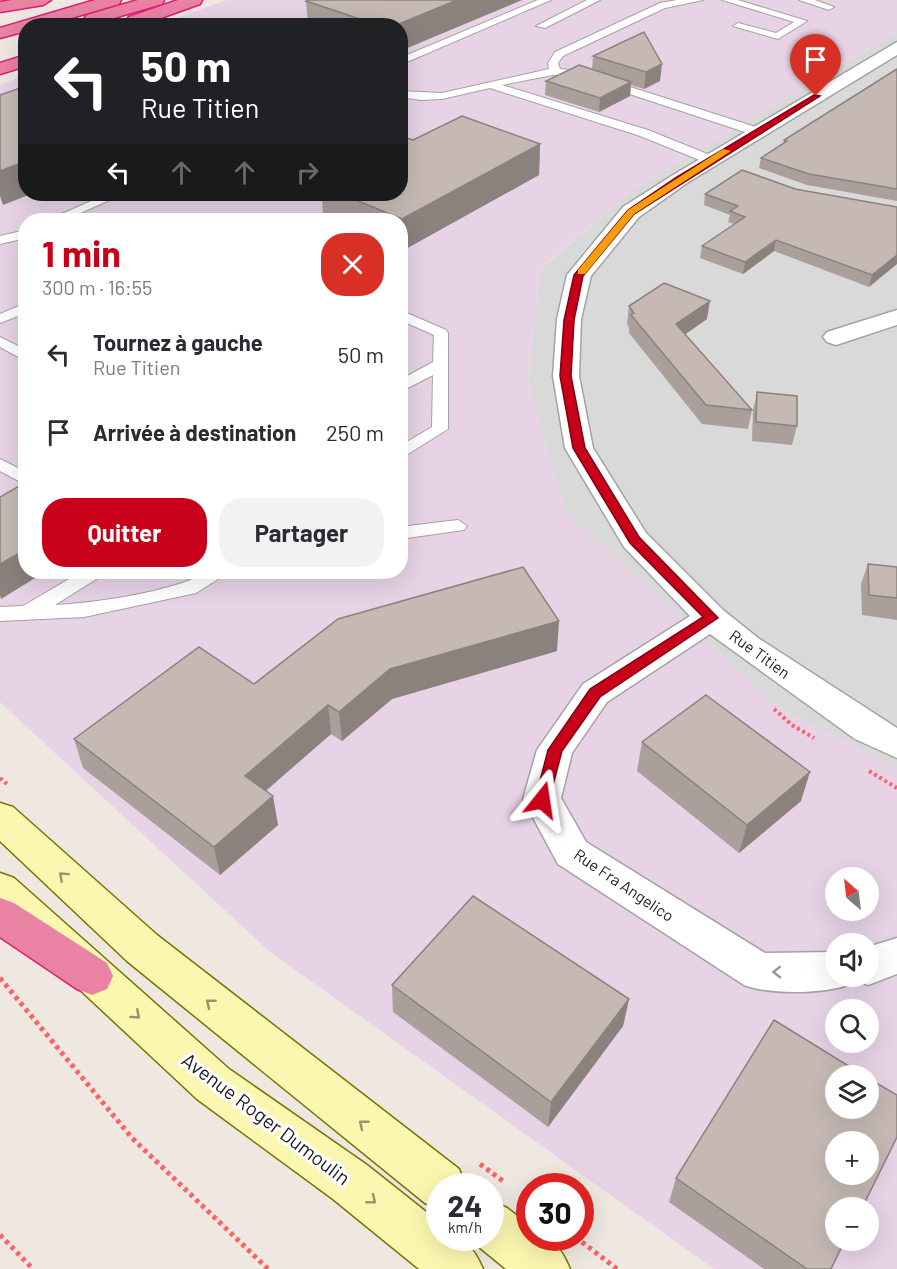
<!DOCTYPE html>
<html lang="fr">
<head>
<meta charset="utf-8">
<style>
	body { margin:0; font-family:Barlow,sans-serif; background:#f2f2f3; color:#2b2b33; height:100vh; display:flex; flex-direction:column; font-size:22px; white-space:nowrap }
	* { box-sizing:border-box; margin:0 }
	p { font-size:20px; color:#7c7c81 }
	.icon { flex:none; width:33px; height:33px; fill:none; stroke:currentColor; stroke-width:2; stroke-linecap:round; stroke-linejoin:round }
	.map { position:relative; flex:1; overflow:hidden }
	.details { position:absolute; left:18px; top:213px; width:390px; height:366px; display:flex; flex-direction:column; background:#fff; border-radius:24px; box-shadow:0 6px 24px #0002 }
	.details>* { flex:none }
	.hud { position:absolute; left:18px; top:18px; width:390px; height:183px; border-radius:24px; box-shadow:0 6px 24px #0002; background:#202124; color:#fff; overflow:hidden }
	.needle { width:39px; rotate:332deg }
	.buttons { position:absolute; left:825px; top:867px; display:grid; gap:12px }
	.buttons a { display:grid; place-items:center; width:54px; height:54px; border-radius:50%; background:#fff; box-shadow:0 6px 24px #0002; font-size:30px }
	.speed { position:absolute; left:426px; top:1173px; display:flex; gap:12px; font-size:30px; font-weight:700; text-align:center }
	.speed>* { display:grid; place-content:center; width:78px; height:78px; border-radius:50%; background:#fff; box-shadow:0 6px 24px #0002; line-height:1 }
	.speed small { font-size:15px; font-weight:400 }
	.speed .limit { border:9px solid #d22; background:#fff; color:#111 }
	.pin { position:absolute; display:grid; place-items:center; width:51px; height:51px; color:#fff; margin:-62px -26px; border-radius:50% 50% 50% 0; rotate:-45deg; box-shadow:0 0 6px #0007 }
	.pin .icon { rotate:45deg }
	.me { position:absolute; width:66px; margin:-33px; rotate:15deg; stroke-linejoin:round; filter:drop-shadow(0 0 4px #0008) }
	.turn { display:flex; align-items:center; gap:21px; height:126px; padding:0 24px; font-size:27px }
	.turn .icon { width:78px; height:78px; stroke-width:2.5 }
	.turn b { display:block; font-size:42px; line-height:51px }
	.lanes { display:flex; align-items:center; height:57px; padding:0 24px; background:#0003; justify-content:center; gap:30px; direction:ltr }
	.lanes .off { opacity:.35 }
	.round { display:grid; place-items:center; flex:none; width:63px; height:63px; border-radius:24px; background:#f2f2f3 }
	.head { display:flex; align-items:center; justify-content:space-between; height:102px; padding:0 24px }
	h1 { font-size:36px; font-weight:700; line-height:45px; color:#c80019 }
	.action { display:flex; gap:12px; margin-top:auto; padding:12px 24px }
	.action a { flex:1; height:69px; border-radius:24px; background:#c80019; color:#fff; font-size:24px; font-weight:700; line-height:69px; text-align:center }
	.action a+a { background:#f2f2f3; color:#2b2b33 }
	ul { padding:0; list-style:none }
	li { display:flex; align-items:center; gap:18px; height:78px; padding:0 24px }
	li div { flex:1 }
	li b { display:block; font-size:22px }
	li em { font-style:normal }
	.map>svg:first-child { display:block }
</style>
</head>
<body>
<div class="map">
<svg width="897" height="1269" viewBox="0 0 897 1269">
	<rect width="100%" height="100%" fill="#eee8e1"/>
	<!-- residential -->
	<polygon fill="#dad9d9" points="897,32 897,770 776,705 566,513 528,384 540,270 634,189"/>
	<!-- industrial -->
	<path fill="#e7d2e6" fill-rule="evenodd" d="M 226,0 L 897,0 L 897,32 L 634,189 L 540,269 L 528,384 L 566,513 L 776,705 L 897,770 L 897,1269 L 714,1269 L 270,952 L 0,702 L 0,85 L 25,75 L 26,194 L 400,194 L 400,26 L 158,25 ZM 26,220 L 400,220 L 400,572 L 26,572 ZM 836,878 L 868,878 L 868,910 L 836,910 ZM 836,944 L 868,944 L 868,976 L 836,976 ZM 836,1010 L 868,1010 L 868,1042 L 836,1042 ZM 836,1076 L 868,1076 L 868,1108 L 836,1108 ZM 836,1142 L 868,1142 L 868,1174 L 836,1174 ZM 836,1208 L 868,1208 L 868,1240 L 836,1240 Z"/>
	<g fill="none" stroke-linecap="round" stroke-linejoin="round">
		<!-- lane casing -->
		<g stroke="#a3a3a3" stroke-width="2">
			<g id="lane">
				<polygon points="538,0 551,0 400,65 400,58"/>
				<polygon points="587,0 600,0 545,28 536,26"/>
				<polygon points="677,0 703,0 665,8 563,56 558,63 560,69 580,71 762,129 762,135 754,135 575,76 553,75 502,85 648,130 715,157 715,163 707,163 640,136 490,88 442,99 421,100 400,97 400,91 442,93 549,69 548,63 555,52 660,3"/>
				<polygon points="722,0 738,0 807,21 778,39 733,26 738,23 776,33 794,22"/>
				<polygon points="799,0 815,0 834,7 829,10"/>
				<polygon points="107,194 123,194 65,220 48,220"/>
				<polygon points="26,230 26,238 0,244 0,236"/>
				<polygon points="26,303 26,313 0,323 0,314"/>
				<polygon points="400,310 446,330 448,333 448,429 400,459 400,446 432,427 433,375 400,392 400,380 433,362 434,335 400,320"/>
				<polygon points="0,337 26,350 26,361 0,347"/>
				<polygon points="0,459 26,472 26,485 0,471"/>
				<polygon points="458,520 467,526 464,530 400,539 400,527"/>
				<path d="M 81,572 L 103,572 L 101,576 L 55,605 C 93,603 146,595 182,583 C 202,577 201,569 225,572 L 223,576 L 196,593 L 84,617 L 0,621 L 0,607 L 23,606 Z"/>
			</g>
		</g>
		<!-- street casing -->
		<g stroke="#a3a3a3" stroke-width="3">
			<g id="street">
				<path d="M 897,42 L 897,55 L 687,183 L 639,217 L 591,276 L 581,319 L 579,376 L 593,448 L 646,533 L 723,610 L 758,638 L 897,728 L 897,758 L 855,739 L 710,634 L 607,702 L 572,753 L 561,798 L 586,842 L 765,953 L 836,952 L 836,976 L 868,976 L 868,947 L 897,938 L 897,974 L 868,985 L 853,979 L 851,984 C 825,994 770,995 744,985 L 558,864 L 523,799 L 537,750 L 583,684 L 690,616 L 624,547 L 565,448 L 553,376 L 557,319 L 567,275 L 623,207 L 673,175 Z"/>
				<polygon points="897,310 897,325 836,345 827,342 823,337 827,332"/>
			</g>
		</g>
		<!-- secondary casing -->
		<g stroke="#767300" stroke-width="3">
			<g id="secondary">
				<polygon points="0,803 13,807 157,935 459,1169 465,1186 440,1186 440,1209 425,1203 127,961 0,841"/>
				<path d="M 0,873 L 14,878 L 229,1069 L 367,1165 L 440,1223 L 440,1238 C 465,1238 473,1246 483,1269 L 419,1269 L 333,1199 L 197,1099 L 0,915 Z"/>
				<path d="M 490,1201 L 507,1208 L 530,1226 L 530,1238 C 554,1238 561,1248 570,1269 L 506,1269 L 473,1242 L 471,1238 L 490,1238 Z"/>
			</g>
		</g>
		<!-- highway casing -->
		<g stroke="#df1b77" stroke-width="3">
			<g id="highway">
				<polygon points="12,0 51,0 43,5 0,12 0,2"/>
				<polygon points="95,0 121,0 119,4 44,26 26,26 26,31 0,38 0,28"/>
				<polygon points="138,0 164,0 162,4 93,24 84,19 87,15"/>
				<polygon points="178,0 202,0 200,4 141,25 129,25 126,21 129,17"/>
				<polygon points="26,55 26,66 0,74 0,63"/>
				<polygon points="0,898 14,903 107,963 113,976 107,989 92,995 77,989 0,937"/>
			</g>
		</g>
		<!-- path-far1 -->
		<g stroke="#ff6164" stroke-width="4" stroke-dasharray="3 3" stroke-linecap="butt">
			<polyline points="774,709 792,725 814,738"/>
			<polyline points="869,771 897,788"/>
			<polyline points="0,778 7,784"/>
		</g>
		<!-- path -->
		<g stroke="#ff6164" stroke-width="5" stroke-dasharray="4 4" stroke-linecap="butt">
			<polyline points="0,978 132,1138 268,1269"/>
			<polyline points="480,1164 503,1181"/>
			<polyline points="0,1235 33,1269"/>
			<polyline points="582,1242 617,1269"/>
		</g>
		<!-- lane -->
		<use href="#lane" fill="#fff" fill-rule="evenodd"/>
		<!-- street -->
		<use href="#street" fill="#fff" fill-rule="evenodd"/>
		<!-- secondary -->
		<use href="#secondary" fill="#fcf7b0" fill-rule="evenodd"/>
		<!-- highway -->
		<use href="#highway" fill="#ea83a3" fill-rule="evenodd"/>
	</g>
	<!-- wall -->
	<g fill="#aa9f9b">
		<polygon points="522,0 400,51 400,26 308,26 306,1"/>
		<polygon points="644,32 660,81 644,89 631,85 630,96 599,112 545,95 546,81 592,70 593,56"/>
		<polygon points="897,69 897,201 807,185 759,168 761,158 784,143 784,140"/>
		<polygon points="413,140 540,144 539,175 402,251 400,250 400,220 331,220 323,217 322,194 400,194"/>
		<polygon points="795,189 897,207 869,287 774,251 743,274 700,258 702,246 734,224 728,222 730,215 704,205 705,194"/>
		<polygon points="629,306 707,319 685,334 752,410 748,429 702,424 629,333 629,327 627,324"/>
		<polygon points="757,392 797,426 792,445 752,441 753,411"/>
		<polygon points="868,564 897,567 897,620 862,615 861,584"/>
		<polygon points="557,651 392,699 342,741 331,734 266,791 278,825 220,875 83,768 74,739 254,684"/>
		<polygon points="642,742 801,801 739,853 637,771"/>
		<polygon points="392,985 629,999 623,1026 548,1127 393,1012"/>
		<polygon points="676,1178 831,1269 764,1269 669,1202"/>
	</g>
	<!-- shaded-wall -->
	<g fill="#8b827e">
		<polygon points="457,0 522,0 400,51 400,26 394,26"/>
		<polygon points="662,64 660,81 644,89 646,72"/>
		<polygon points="631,82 630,96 599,112 600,98"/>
		<polygon points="540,144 539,175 402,251 402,219"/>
		<polygon points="26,161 26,194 31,194 3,205 0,196 0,171"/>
		<polygon points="776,240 774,251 743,274 745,262"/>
		<polygon points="897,255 897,264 869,287 872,275"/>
		<polygon points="710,301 707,319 673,343 676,324"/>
		<polygon points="26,549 26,572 45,572 1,599 0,595 0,564"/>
		<polygon points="559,621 557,651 392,699 342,741 339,712 390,669"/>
		<polygon points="328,705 331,734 250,804 245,776"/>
		<polygon points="810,772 801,801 739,853 747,825"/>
		<polygon points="273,796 278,825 220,875 214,847"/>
		<polygon points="629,999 623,1026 548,1127 551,1102"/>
	</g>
	<!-- building -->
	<g fill="#c6b9b4" stroke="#8b827e" stroke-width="1.5" fill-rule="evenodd">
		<polygon points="308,0 457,0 394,26 381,26 306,1"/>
		<polygon points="644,32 662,64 646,72 593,56"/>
		<polygon points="579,65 631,82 600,98 546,81"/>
		<polygon points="897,69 897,189 809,174 761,158 787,141 784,140"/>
		<polygon points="26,86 26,161 0,171 0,95"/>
		<polygon points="462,116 540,144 402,219 341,194 400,194 400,136 413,140"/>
		<polygon points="742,170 795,189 897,207 897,255 872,275 776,240 745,262 702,246 745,217 730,211 738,206 705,194"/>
		<polygon points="664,283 710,301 676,324 752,410 706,405 631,315 634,313 629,306"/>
		<polygon points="757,392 797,396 797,426 756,422"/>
		<polygon points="26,482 26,549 0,564 0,497"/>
		<polygon points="868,564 897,567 897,598 869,595"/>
		<polygon points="523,567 559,621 390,669 339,712 328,705 245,776 273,796 214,847 74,739 199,647 254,684 338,619"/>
		<polygon points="706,695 810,772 747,825 642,742"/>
		<polygon points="473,896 629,999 551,1102 392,985"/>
		<path d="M 774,1020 L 865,1076 L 836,1076 L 836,1108 L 868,1108 L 868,1078 L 897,1095 L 897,1137 L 862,1208 L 836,1208 L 836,1240 L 845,1240 L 831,1269 L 807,1269 L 676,1178 ZM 836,1142 L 868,1142 L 868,1174 L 836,1174 Z"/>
	</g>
	<!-- one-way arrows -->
	<defs><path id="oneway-chevron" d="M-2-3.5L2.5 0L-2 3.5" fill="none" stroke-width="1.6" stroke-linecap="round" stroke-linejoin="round" transform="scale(1.5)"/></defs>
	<g stroke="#97946d">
		<use href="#oneway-chevron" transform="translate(63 876) rotate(-138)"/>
		<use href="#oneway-chevron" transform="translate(210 1003) rotate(-141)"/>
		<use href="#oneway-chevron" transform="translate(136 1015) rotate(42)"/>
		<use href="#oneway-chevron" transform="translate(363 1124) rotate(-141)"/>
		<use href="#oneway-chevron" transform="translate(372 1200) rotate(39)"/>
	</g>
	<use stroke="#999" href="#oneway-chevron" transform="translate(777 972) rotate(179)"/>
	<!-- route -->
	<polygon fill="#c80019" stroke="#820010" stroke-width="1.5" points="814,95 820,96 634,214 583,276 574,320 571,376 585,448 639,537 718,618 600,697 562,751 548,804 537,804 535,800 548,750 590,689 703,617 630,543 573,448 560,376 564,320 574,275 628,210 677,177"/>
	<!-- slow -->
	<polygon fill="#f59e0b" points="723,149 731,151 634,214 585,274 578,274 578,270 628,210"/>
	<g text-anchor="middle" stroke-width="6" stroke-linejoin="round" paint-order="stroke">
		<!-- street labels -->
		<g font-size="16" fill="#1c1c1c" stroke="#fff">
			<text transform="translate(760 654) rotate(36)" y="6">Rue Titien</text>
			<text transform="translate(624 885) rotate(34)" y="6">Rue Fra Angelico</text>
		</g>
		<!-- near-street labels -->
		<g font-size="20" fill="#1c1c1c" stroke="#fff">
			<text transform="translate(266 1119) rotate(37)" y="7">Avenue Roger Dumoulin</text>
		</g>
	</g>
</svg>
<div class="buttons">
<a><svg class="needle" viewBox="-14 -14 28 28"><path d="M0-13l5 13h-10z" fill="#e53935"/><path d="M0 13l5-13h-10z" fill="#7c7c81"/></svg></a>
<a><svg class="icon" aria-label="sound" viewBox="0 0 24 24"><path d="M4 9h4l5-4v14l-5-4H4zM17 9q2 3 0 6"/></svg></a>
<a><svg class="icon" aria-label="search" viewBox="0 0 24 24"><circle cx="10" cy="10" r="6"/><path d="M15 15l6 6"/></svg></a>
<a><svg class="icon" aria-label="layers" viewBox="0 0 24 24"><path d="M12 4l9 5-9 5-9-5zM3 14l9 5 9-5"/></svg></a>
<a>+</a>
<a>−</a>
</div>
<div class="speed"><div>24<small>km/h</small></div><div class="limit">30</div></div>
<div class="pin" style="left:816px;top:96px;background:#d93025"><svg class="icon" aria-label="arrive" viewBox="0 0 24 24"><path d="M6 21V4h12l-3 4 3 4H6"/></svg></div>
<svg class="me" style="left:542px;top:800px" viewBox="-20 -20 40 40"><path d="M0-17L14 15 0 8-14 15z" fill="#c80019" stroke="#fff" stroke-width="4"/></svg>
<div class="hud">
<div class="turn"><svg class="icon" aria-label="left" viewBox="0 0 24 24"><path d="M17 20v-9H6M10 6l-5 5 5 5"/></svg><div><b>50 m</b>Rue Titien</div></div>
<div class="lanes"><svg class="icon" aria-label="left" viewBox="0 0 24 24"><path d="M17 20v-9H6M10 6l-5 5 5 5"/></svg><svg class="icon off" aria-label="ahead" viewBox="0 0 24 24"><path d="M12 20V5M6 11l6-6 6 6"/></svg><svg class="icon off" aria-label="ahead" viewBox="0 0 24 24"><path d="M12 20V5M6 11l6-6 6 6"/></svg><svg class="icon off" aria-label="right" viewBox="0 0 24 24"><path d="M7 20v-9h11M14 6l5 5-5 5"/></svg></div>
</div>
<section class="details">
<div class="head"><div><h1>1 min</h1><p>300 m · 16:55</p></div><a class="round" style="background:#d93025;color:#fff"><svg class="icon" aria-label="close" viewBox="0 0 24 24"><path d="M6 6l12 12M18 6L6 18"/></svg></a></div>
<ul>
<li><svg class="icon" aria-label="left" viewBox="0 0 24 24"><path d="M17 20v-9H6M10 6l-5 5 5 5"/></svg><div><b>Tournez à gauche</b><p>Rue Titien</p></div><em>50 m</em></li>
<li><svg class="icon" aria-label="arrive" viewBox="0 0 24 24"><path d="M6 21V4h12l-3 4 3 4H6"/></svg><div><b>Arrivée à destination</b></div><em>250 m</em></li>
</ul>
<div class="action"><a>Quitter</a><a>Partager</a></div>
</section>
</div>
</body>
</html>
